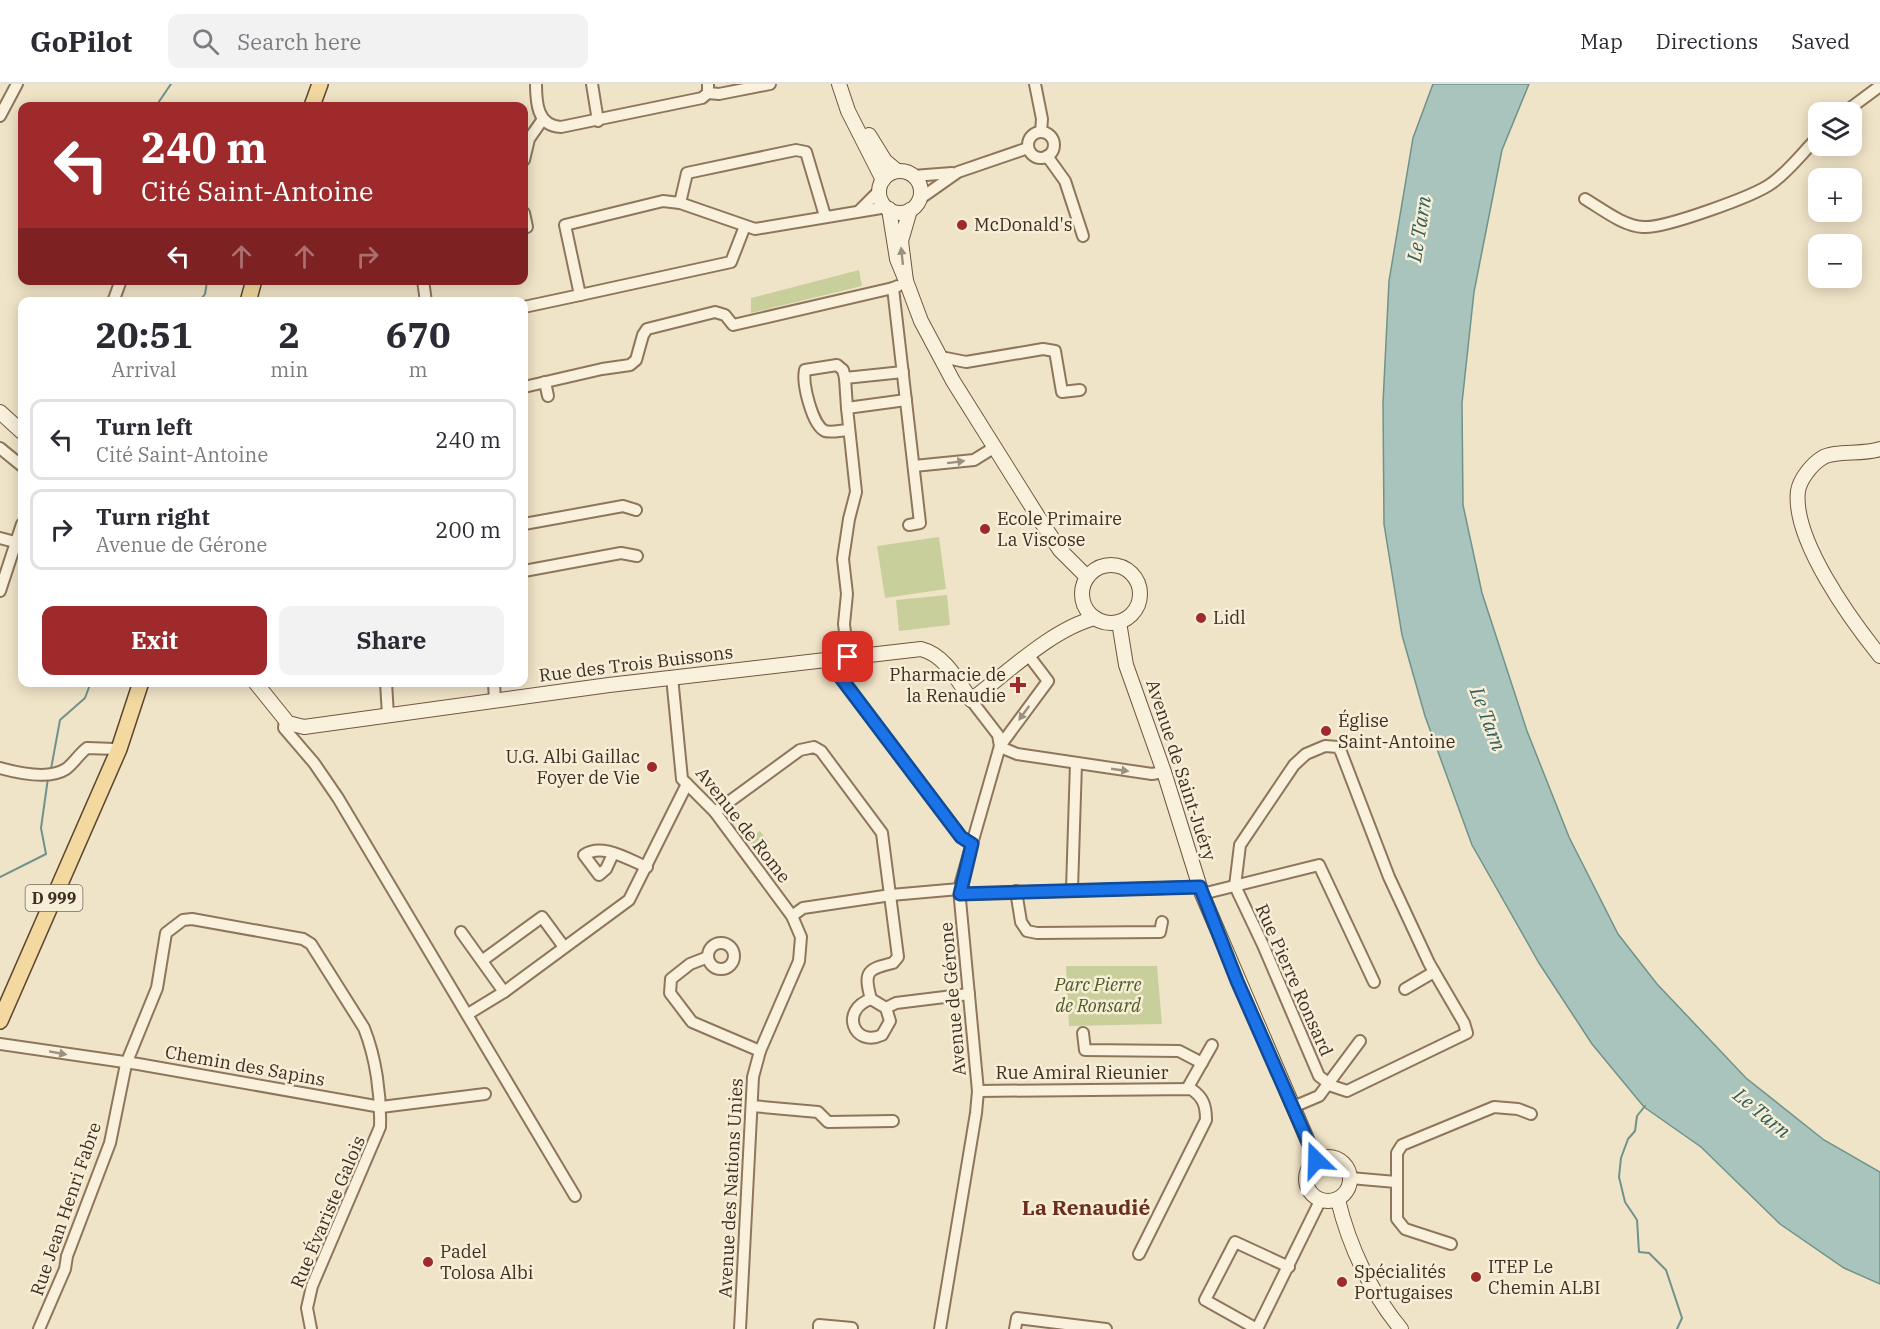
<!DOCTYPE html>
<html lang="en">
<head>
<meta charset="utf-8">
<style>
	body { margin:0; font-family:"IBM Plex Serif",serif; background:#f2f2f3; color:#2b2b33; height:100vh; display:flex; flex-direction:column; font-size:22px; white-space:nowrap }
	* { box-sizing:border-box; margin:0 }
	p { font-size:20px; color:#7c7c81 }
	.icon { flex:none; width:33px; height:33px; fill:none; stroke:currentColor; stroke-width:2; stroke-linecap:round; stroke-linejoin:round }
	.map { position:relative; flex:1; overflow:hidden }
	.panel { position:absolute; left:18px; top:213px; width:510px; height:390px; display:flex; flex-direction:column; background:#fff; border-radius:12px; box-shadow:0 3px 15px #0003 }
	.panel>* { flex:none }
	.top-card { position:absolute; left:18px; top:18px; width:510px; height:183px; border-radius:12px; box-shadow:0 3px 15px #0003; background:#9e2a2b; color:#fff; overflow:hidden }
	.buttons { position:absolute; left:1808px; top:18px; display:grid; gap:12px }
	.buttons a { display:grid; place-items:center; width:54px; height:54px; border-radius:12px; background:#fff; box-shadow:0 3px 15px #0003; font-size:30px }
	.pin { position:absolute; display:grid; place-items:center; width:51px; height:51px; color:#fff; margin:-26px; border-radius:12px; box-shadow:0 3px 9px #0006 }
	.me { position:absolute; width:66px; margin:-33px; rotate:338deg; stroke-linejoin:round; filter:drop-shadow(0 0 4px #0008) }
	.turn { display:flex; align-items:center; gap:21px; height:126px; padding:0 24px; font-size:27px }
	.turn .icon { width:78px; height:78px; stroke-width:2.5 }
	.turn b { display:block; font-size:42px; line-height:51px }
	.lanes { display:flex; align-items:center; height:57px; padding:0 24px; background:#0003; justify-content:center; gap:30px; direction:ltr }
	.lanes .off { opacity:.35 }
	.eta { display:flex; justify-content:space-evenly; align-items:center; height:102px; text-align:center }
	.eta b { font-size:36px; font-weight:700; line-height:42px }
	.cta { display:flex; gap:12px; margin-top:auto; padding:12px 24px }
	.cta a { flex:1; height:69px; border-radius:12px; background:#9e2a2b; color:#fff; font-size:24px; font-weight:700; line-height:69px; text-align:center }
	.cta a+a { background:#f2f2f3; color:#2b2b33 }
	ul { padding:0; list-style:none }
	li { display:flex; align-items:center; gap:18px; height:81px; margin:0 12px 9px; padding:0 12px; border:3px solid #e1e1e2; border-radius:12px }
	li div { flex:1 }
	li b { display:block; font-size:22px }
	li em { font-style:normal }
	header { display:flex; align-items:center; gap:36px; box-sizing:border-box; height:84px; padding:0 30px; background:#fff; border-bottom:2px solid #e1e1e2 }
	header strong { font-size:28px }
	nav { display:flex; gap:33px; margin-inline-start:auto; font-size:21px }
	.search { width:420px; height:54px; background:#f2f2f3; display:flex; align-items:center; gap:15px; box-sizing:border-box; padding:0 21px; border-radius:12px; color:#7c7c81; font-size:22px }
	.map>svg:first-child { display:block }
</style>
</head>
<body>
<header>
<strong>GoPilot</strong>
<div class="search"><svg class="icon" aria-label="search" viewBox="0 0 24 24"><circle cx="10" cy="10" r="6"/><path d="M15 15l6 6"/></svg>Search here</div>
<nav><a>Map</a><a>Directions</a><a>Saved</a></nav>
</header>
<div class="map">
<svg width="1880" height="1245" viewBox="0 0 1880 1245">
	<rect width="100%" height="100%" fill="#f0e4c8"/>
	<!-- green -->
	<g fill="#c9cf9b">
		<polygon points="859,186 862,202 751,229 751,214"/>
		<polygon points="939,453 946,505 885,514 877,462"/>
		<polygon points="947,511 950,541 899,547 896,516"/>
		<polygon points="760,747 769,759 757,768 748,756"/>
		<polygon points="1066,882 1157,882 1162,940 1069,942"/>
	</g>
	<!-- water -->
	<polygon fill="#a9c4bc" stroke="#6f938a" stroke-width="1.5" points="1433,0 1529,0 1502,66 1474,208 1462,319 1463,421 1482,509 1527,647 1569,753 1618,850 1657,900 1746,994 1824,1056 1880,1088 1880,1200 1844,1184 1780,1140 1701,1063 1644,1023 1592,960 1539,879 1472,761 1425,632 1402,551 1384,440 1383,319 1389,197 1413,54"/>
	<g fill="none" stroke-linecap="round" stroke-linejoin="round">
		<!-- stream -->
		<g stroke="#6f938a" stroke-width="2">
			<polyline points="156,22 171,0"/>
			<polyline points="199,218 205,210 207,198 204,196"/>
			<polyline points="51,685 60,636 85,614 91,598"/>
			<polyline points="0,793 46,770 41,744 48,694"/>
			<polyline points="1645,1022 1637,1032 1635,1047 1628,1055 1621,1074 1619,1093 1625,1118 1637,1136 1639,1168 1649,1169 1666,1186 1682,1234 1677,1245"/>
		</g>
		<!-- street casing -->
		<g stroke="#8d765c" stroke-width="14">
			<g id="street">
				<path d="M 536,0 C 536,18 537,42 561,43 L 702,14 L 708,9 L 708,0"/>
				<polyline points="592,0 598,37"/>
				<polyline points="1035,0 1042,35 1041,48"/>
				<polyline points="708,9 719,10 770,0"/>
				<polyline points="1845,28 1880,2"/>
				<polyline points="0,32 17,0"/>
				<circle cx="1041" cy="61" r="13"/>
				<polyline points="1047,72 1065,97 1083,152"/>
				<polyline points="524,76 529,55 543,35"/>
				<polyline points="913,92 952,89"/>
				<polyline points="921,114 958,88 1028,64"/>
				<path d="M 1585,115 C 1602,125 1623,142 1643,143 C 1663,145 1755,112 1772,99 C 1789,87 1803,68 1818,53"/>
				<polyline points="680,119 687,89 796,66 806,68 825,132"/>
				<polyline points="860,126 879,107"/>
				<polyline points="524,129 527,143"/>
				<polyline points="745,142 731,178 580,211 565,141 663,117 680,119 755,145 887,123"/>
				<polyline points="423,196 426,218"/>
				<polyline points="898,202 893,204 920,439 909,441"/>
				<polyline points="113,218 121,196"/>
				<polyline points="524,223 580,211"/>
				<polyline points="941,276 946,274 966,278 1043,265 1055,267 1062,308 1080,306"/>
				<polyline points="845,294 847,324"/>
				<polyline points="545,298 548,312"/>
				<polyline points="524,303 602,285 630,281 636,276 643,251 647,245 715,228 725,231 733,241 893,204"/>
				<path d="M 849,346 C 843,346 831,349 825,347 C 812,341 802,299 805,286 L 837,281 L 843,286 L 845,294 L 903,288"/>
				<polyline points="0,364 22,382"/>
				<polyline points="914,382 974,376 995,363"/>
				<polyline points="524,440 623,422 636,426"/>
				<polyline points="0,454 15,458"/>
				<polyline points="524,487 621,469 637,472"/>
				<polyline points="0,507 22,440"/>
				<polyline points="848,573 844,540 847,510 843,475 849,435 856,408 847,324 906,316"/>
				<polyline points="839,574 841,594 961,753 972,760"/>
				<polyline points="672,593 682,695 715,728 792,832 801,853 799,877 760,967 753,993 740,1245"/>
				<polyline points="386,598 388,632"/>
				<polyline points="494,598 495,617"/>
				<polyline points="971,616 998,651 1000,662"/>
				<polyline points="285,635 284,644 314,679 338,714 575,1112"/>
				<polygon points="1325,662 1338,663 1341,668 1389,793 1429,879 1464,939 1467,949 1347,1007 1332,1002 1319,992 1263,861 1235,802 1240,761 1294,681 1306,670"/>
				<polyline points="1000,663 1017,670 1152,690 1164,688"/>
				<path d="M 0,684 C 18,689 49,696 66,685 C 74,679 79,670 87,664 L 115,665"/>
				<path d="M 715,728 L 800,666 L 814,663 L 821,667 L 882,749 L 898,873 L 893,879 C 868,885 863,887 871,915 L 886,924 L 896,919 L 969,910"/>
				<path d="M 613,770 L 606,785 L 599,791 L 584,771 C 602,758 629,776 647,783"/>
				<polyline points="1072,805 1076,679"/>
				<polyline points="1016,807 1021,838 1027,847 1037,849 1160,848 1162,838"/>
				<polyline points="960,810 1200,803"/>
				<polyline points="1202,810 1319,781 1374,898"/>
				<polyline points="792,832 803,824 891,811 959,805"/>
				<polyline points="461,848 504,908"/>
				<circle cx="721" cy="872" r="13"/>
				<polyline points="708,873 690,880 671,895 670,909 692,938 760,967"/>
				<polyline points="483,876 542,833 564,863"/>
				<polyline points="1405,905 1434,888"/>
				<path d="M 871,915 C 839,926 854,964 882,951 L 890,937 L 886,924"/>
				<polyline points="468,930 504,908 629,816 687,700"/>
				<polyline points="1083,949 1085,966 1179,967 1202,979"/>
				<polyline points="0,960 138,980 381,1023 485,1010"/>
				<polyline points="1187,1005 1212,961"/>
				<path d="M 978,1007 L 1191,1005 C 1203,1013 1206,1021 1206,1036 L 1139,1170"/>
				<polyline points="752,1022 818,1028 828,1038 893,1037"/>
				<polyline points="1293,1023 1319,1012 1360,957"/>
				<polyline points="1350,1094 1396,1098"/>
				<polyline points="1451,1160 1405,1145 1397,1135 1397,1069 1402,1061 1494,1023 1518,1025 1531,1030"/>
				<polyline points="1289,1183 1235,1158 1205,1216 1257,1245 1320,1117"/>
				<path d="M 39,1245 L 65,1185 L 67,1172 L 110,1059 L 126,980 L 157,904 L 166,849 L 183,836 L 192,835 L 303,855 L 311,860 L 364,944 C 376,974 381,1011 380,1043 L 312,1202 L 307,1224 L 311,1245"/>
				<polyline points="819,1245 819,1241 852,1244"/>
				<polyline points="940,1245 976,1029 978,1007 959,805 1000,662 1048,597 1029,572"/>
				<polyline points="1015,1245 1017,1234 1106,1245"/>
			</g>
		</g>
		<!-- secondary casing -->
		<g stroke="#6f573f" stroke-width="16">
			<g id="secondary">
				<polyline points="839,0 848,27 883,96"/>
				<polyline points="869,51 885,77 897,87"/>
				<circle cx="900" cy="108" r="21"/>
				<polyline points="889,125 897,175 906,197 901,157 910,126"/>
				<polyline points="906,197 921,237 953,297 1042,439 1060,466 1087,493"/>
				<polyline points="0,328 22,348"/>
				<path d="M 1880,365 C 1864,371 1833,366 1822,374 C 1812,380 1800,395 1798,407 C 1792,455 1851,536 1880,572"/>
				<circle cx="1111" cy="510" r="29"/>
				<polyline points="1119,538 1126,581 1164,688 1202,810 1316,1076"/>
				<path d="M 255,598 L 288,639 L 304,643 L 609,601 L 921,565 C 945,571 958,597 971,616 C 1007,589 1052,545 1095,534"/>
				<circle cx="1328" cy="1095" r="22"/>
				<path d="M 1338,1116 C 1349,1162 1371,1209 1401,1245"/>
			</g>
		</g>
		<!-- primary casing -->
		<g stroke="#5b4430" stroke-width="18">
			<g id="primary">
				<polyline points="312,22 320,0"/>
				<polyline points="248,218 254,196"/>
				<polyline points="0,937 119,665 141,598"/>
			</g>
		</g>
		<!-- street -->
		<use href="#street" stroke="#faf1dc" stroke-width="10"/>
		<!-- secondary -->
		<use href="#secondary" stroke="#faf1dc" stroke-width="14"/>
		<!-- primary -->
		<use href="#primary" stroke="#f3d9a0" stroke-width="15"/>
	</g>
	<!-- one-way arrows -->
	<defs><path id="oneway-solid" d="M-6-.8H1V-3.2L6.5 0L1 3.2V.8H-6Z" transform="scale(1.5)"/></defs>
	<g fill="#9c907e">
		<use href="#oneway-solid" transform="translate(902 172) rotate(-96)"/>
		<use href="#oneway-solid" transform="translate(956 378) rotate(-7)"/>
		<use href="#oneway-solid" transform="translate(1024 629) rotate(126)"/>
		<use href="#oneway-solid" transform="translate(1120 686) rotate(8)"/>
		<use href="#oneway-solid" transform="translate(58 969) rotate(10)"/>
	</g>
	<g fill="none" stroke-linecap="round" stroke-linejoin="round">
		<!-- route casing -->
		<g stroke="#114b97" stroke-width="15">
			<polyline id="route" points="848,573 838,574 841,594 961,753 972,760 960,810 1200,803 1237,897 1316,1076"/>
		</g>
		<!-- route -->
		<use href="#route" stroke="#1a73e8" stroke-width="10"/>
	</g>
	<!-- markers -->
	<g fill="#9e2a2b" stroke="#f7eed8" stroke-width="2">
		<circle cx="962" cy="141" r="6"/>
		<circle cx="985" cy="445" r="6"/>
		<circle cx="1201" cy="534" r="6"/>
		<path d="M1015 592h6v6h6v6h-6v6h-6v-6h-6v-6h6z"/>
		<circle cx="1326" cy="647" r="6"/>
		<circle cx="652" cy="683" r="6"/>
		<circle cx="428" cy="1178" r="6"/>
		<circle cx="1476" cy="1193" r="6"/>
		<circle cx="1342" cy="1198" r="6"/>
	</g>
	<g text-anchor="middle" stroke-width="5" stroke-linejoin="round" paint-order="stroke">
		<!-- shield labels -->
		<rect fill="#f7eed8" stroke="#756857" stroke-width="1.5" x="25.5" y="801" width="57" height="26" rx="4.5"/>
		<g font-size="16" font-weight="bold" fill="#3d2e20">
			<text x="54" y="820">D 999</text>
		</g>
		<!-- poi labels -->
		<g font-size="18" fill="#3d2e20" stroke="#f7eed8" text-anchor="start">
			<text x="974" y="147">McDonald's</text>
			<text x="997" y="441">Ecole Primaire<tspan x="997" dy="21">La Viscose</tspan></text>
			<text x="1213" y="540">Lidl</text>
			<text x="1006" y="597" text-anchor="end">Pharmacie de<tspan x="1006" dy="21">la Renaudie</tspan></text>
			<text x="1338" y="643">Église<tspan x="1338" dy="21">Saint-Antoine</tspan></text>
			<text x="640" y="679" text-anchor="end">U.G. Albi Gaillac<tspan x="640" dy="21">Foyer de Vie</tspan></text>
			<text x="440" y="1174">Padel<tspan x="440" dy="21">Tolosa Albi</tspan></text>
			<text x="1488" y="1189">ITEP Le<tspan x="1488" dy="21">Chemin ALBI</tspan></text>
			<text x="1354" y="1194">Spécialités<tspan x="1354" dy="21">Portugaises</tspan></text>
		</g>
		<!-- street labels -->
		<g font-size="18" fill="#3d2e20" stroke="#f7eed8">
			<text transform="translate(636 580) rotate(-7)" y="6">Rue des Trois Buissons</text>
			<text transform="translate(1181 686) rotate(72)" y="6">Avenue de Saint-Juéry</text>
			<text transform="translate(743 741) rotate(52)" y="6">Avenue de Rome</text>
			<text transform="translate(1294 896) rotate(66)" y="6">Rue Pierre Ronsard</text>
			<text transform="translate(953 915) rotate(-95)" y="6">Avenue de Gérone</text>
			<text transform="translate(245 982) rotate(10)" y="6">Chemin des Sapins</text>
			<text x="1082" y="995">Rue Amiral Rieunier</text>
			<text transform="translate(731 1104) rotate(-87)" y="6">Avenue des Nations Unies</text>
			<text transform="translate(66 1125) rotate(-71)" y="6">Rue Jean Henri Fabre</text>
			<text transform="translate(328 1128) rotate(-67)" y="6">Rue Évariste Galois</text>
		</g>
		<!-- park labels -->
		<g font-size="18" font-style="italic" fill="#4d5a26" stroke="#f7eed8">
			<text x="1098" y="907">Parc Pierre<tspan x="1098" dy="21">de Ronsard</tspan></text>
		</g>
		<!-- water labels -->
		<g font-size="20" font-style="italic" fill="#2f5d5a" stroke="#f7eed8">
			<text transform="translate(1419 145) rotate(-81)" y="7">Le Tarn</text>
			<text transform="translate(1488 635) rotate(69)" y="7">Le Tarn</text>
			<text transform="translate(1762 1029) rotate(39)" y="7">Le Tarn</text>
		</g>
		<!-- quarter labels -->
		<g font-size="21" font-weight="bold" fill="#6b2e1e" stroke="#f7eed8">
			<text x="1086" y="1131">La Renaudié</text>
		</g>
	</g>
</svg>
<div class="buttons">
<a><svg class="icon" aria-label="layers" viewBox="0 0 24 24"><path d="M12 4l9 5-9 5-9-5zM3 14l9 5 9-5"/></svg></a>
<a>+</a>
<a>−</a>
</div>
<div class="pin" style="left:848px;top:573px;background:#d93025"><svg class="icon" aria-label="arrive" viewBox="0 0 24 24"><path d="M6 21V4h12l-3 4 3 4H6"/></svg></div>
<svg class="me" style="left:1316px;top:1076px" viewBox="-20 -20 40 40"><path d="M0-17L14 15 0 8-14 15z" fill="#1a73e8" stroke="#fff" stroke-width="4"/></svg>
<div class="top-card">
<div class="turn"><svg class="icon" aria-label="left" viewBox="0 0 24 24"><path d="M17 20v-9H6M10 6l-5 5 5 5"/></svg><div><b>240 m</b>Cité Saint-Antoine</div></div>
<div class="lanes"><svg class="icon" aria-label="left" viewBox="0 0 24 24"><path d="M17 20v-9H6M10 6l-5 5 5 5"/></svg><svg class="icon off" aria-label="ahead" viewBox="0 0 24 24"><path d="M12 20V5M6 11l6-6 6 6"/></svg><svg class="icon off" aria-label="ahead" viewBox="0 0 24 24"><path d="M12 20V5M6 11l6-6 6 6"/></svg><svg class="icon off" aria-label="right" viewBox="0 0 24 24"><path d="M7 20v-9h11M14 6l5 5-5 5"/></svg></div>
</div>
<section class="panel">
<div class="eta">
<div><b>20:51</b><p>Arrival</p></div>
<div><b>2</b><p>min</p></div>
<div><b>670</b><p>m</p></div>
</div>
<ul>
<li><svg class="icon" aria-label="left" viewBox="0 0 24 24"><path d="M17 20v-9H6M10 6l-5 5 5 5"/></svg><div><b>Turn left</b><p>Cité Saint-Antoine</p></div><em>240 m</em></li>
<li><svg class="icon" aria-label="right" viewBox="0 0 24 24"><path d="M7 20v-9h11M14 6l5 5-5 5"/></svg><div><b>Turn right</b><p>Avenue de Gérone</p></div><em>200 m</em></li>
</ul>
<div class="cta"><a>Exit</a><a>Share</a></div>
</section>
</div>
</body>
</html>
